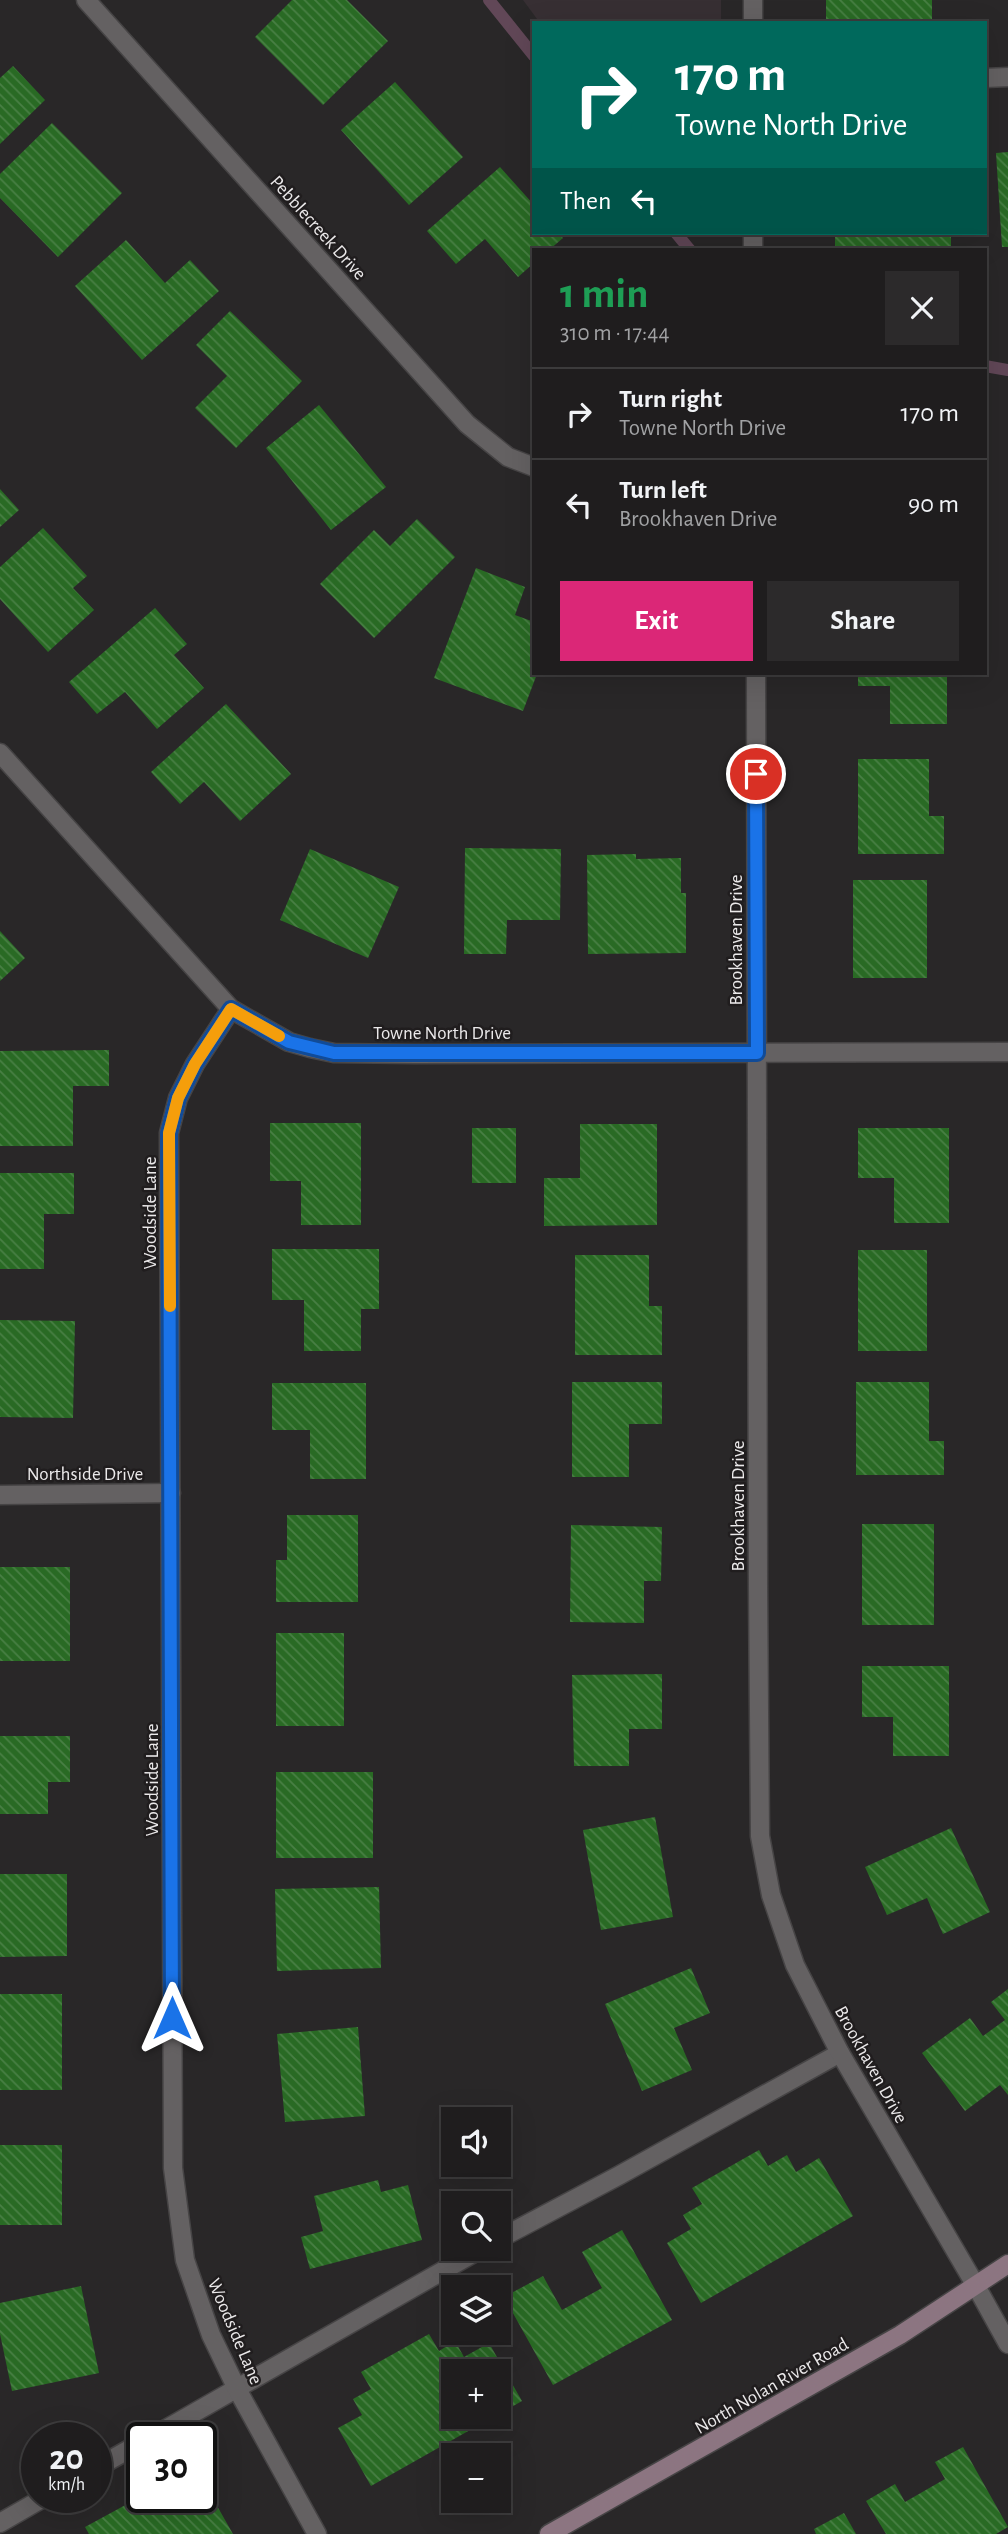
<!DOCTYPE html>
<html lang="en">
<head>
<meta charset="utf-8">
<style>
	body { margin:0; font-family:"Alegreya Sans",sans-serif; background:#2c2a2b; color:#f1f3f6; height:100vh; display:flex; flex-direction:column; font-size:26px; white-space:nowrap }
	* { box-sizing:border-box; margin:0 }
	p { font-size:23px; color:#a1a2a4 }
	.icon { flex:none; width:38px; height:38px; fill:none; stroke:currentColor; stroke-width:2; stroke-linecap:round; stroke-linejoin:round }
	.map { position:relative; flex:1; overflow:hidden }
	.side { position:absolute; left:532px; top:248px; width:455px; height:427px; display:flex; flex-direction:column; background:#1f1d1e; border-radius:0px; box-shadow:0 7px 28px #0002,0 0 0 2px #3c3b3c }
	.side>* { flex:none }
	.banner { position:absolute; left:532px; top:21px; width:455px; height:214px; border-radius:0px; box-shadow:0 7px 28px #0002,0 0 0 2px #3c3b3c; background:#00695c; color:#fff; overflow:hidden }
	.fabs { position:absolute; left:441px; top:2107px; display:grid; gap:14px }
	.fabs a { display:grid; place-items:center; width:70px; height:70px; border-radius:0px; background:#1f1d1e; box-shadow:0 7px 28px #0002,0 0 0 2px #3c3b3c; font-size:35px }
	.speed { position:absolute; left:21px; top:2422px; display:flex; gap:14px; font-size:35px; font-weight:700; text-align:center }
	.speed>* { display:grid; place-content:center; width:91px; height:91px; border-radius:50%; background:#1f1d1e; box-shadow:0 7px 28px #0002,0 0 0 2px #3c3b3c; line-height:1 }
	.speed small { font-size:18px; font-weight:400 }
	.speed .limit { border:4px solid #111; border-radius:10px; background:#fff; color:#111 }
	.pin { position:absolute; display:grid; place-items:center; width:60px; height:60px; color:#fff; margin:-30px; border:4px solid #fff; border-radius:50%; box-shadow:0 2px 7px #0007 }
	.me { position:absolute; width:77px; margin:-38px; rotate:0deg; stroke-linejoin:round; filter:drop-shadow(0 0 5px #0008) }
	.turn { display:flex; align-items:center; gap:24px; height:147px; padding:0 28px; font-size:32px }
	.turn .icon { width:91px; height:91px; stroke-width:2.5 }
	.turn b { display:block; font-size:49px; line-height:60px }
	.then { display:flex; align-items:center; height:66px; padding:0 28px; background:#0003; gap:14px; font-size:26px }
	.round { display:grid; place-items:center; flex:none; width:74px; height:74px; border-radius:0px; background:#2c2a2b }
	.overview { display:flex; align-items:center; justify-content:space-between; height:119px; padding:0 28px }
	h1 { font-size:42px; font-weight:700; line-height:52px; color:#1e9e55 }
	.primary-button { display:flex; gap:14px; margin-top:auto; padding:14px 28px }
	.primary-button a { flex:1; height:80px; border-radius:0px; background:#db2777; color:#fff; font-size:28px; font-weight:700; line-height:80px; text-align:center }
	.primary-button a+a { background:#2c2a2b; color:#f1f3f6 }
	ul { padding:0; list-style:none }
	li { display:flex; align-items:center; gap:21px; height:91px; padding:0 28px; border-top:2px solid #3c3b3c }
	li div { flex:1 }
	li b { display:block; font-size:26px }
	li em { font-style:normal }
	.map>svg:first-child { display:block }
</style>
</head>
<body>
<div class="map">
<svg width="1008" height="2534" viewBox="0 0 1008 2534">
	<defs>
		<pattern id="building-back-hatch" width="6" height="6" patternUnits="userSpaceOnUse" patternTransform="scale(1.75)"><rect width="6" height="6" fill="#296a24"/><path d="M-1 5l2 2M0 0l6 6M5-1l2 2" fill="none" stroke="#487f44"/></pattern>
	</defs>
	<rect width="100%" height="100%" fill="#292728"/>
	<!-- built -->
	<polygon fill="#372f33" points="523,0 721,0 721,23 540,23"/>
	<g fill="none" stroke-linecap="round" stroke-linejoin="round">
		<!-- stream -->
		<g stroke="#614757" stroke-width="12">
			<polyline points="489,0 534,56"/>
			<polyline points="676,233 690,250"/>
			<polyline points="985,366 1008,370"/>
		</g>
	</g>
	<!-- building -->
	<g fill="url(#building-back-hatch)">
		<polygon points="292,0 347,0 388,41 323,105 255,37"/>
		<polygon points="826,0 932,0 932,21 826,22"/>
		<polygon points="13,66 45,100 0,144 0,78"/>
		<polygon points="395,82 463,157 409,205 341,130"/>
		<polygon points="52,123 122,193 58,257 0,198 0,174"/>
		<polygon points="1008,152 1008,247 1002,247 996,153"/>
		<polygon points="500,167 534,205 534,233 558,233 563,238 549,250 534,250 534,263 518,277 485,239 456,264 427,231"/>
		<rect x="835" y="233" width="116" height="17"/>
		<polygon points="126,240 165,283 190,260 219,291 142,360 75,286"/>
		<polygon points="230,311 302,381 236,448 195,408 227,376 196,345"/>
		<polygon points="319,405 386,487 331,530 266,448"/>
		<polygon points="0,489 19,510 0,527"/>
		<polygon points="417,519 455,557 374,638 320,584 374,530 390,546"/>
		<polygon points="43,528 87,576 73,588 94,610 48,652 0,599 0,567"/>
		<polygon points="476,568 525,587 515,615 534,622 534,674 537,674 523,711 434,678"/>
		<polygon points="155,608 187,644 174,655 204,688 157,729 125,692 97,714 69,682"/>
		<polygon points="858,674 947,674 947,724 890,724 890,686 858,686"/>
		<polygon points="226,704 291,774 240,821 204,782 180,804 151,772"/>
		<polygon points="858,759 929,759 929,816 944,816 944,854 858,854"/>
		<polygon points="465,848 561,849 560,920 507,920 506,954 464,954"/>
		<polygon points="310,849 399,887 368,958 280,920"/>
		<polygon points="636,854 636,859 681,858 681,893 686,893 686,953 588,954 587,855"/>
		<rect x="853" y="880" width="74" height="98"/>
		<polygon points="0,931 25,958 0,981"/>
		<polygon points="109,1050 109,1086 73,1086 73,1146 0,1146 0,1051"/>
		<polygon points="270,1123 361,1123 361,1225 301,1225 301,1181 270,1181"/>
		<polygon points="580,1124 657,1124 657,1225 544,1226 544,1178 580,1178"/>
		<rect x="472" y="1128" width="44" height="55"/>
		<polygon points="858,1128 949,1128 949,1223 894,1223 894,1178 858,1178"/>
		<polygon points="0,1173 74,1173 74,1214 44,1214 44,1269 0,1269"/>
		<polygon points="272,1249 379,1249 379,1309 361,1309 361,1351 304,1351 304,1300 272,1300"/>
		<rect x="858" y="1250" width="69" height="101"/>
		<polygon points="575,1255 649,1255 649,1306 662,1306 662,1355 575,1355"/>
		<polygon points="0,1320 75,1321 73,1418 0,1417"/>
		<polygon points="572,1382 662,1382 662,1424 629,1424 629,1477 572,1477"/>
		<polygon points="856,1382 929,1382 929,1441 944,1441 944,1475 856,1475"/>
		<polygon points="272,1383 366,1383 366,1479 310,1479 310,1430 272,1430"/>
		<polygon points="287,1515 358,1515 358,1602 276,1602 276,1560 287,1560"/>
		<rect x="862" y="1524" width="72" height="101"/>
		<polygon points="571,1525 662,1527 661,1581 644,1581 644,1623 570,1622"/>
		<rect x="0" y="1567" width="70" height="94"/>
		<rect x="276" y="1633" width="68" height="93"/>
		<polygon points="862,1666 949,1666 949,1756 893,1756 893,1717 862,1717"/>
		<polygon points="662,1674 662,1729 629,1729 629,1766 574,1766 572,1675"/>
		<polygon points="0,1736 70,1736 70,1782 48,1782 48,1814 0,1814"/>
		<rect x="276" y="1772" width="97" height="86"/>
		<polygon points="655,1817 673,1917 601,1930 583,1830"/>
		<polygon points="951,1828 990,1912 943,1934 927,1898 887,1915 865,1867"/>
		<polygon points="0,1874 67,1874 67,1956 0,1957"/>
		<polygon points="379,1887 381,1968 277,1971 275,1889"/>
		<polygon points="691,1968 710,2013 674,2028 692,2070 642,2091 605,2004"/>
		<polygon points="1008,1989 1008,2095 1000,2085 965,2111 922,2053 970,2018 983,2036 1005,2020 991,2002"/>
		<rect x="0" y="1994" width="62" height="96"/>
		<polygon points="358,2027 365,2116 285,2122 277,2034"/>
		<rect x="0" y="2145" width="62" height="80"/>
		<polygon points="759,2150 768,2166 787,2155 796,2172 819,2158 853,2216 701,2303 667,2243 691,2229 683,2215 702,2204 692,2188"/>
		<polygon points="378,2180 381,2192 408,2185 422,2240 310,2269 301,2237 323,2231 314,2196"/>
		<polygon points="622,2230 672,2320 553,2385 504,2297 543,2276 562,2310 602,2288 582,2252"/>
		<polygon points="81,2286 99,2373 12,2391 0,2334 0,2303"/>
		<polygon points="429,2334 439,2351 455,2341 464,2357 489,2343 522,2401 499,2414 499,2371 453,2371 453,2417 493,2417 371,2486 338,2428 362,2415 353,2399 371,2389 361,2372"/>
		<polygon points="963,2447 1008,2527 996,2534 886,2534 866,2501 895,2484 905,2502 945,2479 935,2462"/>
		<polygon points="142,2496 156,2497 160,2506 180,2497 187,2511 212,2497 233,2534 89,2534 85,2527"/>
		<polygon points="844,2513 856,2534 816,2534 814,2529"/>
	</g>
	<g fill="none" stroke-linecap="round" stroke-linejoin="round">
		<!-- lane casing -->
		<g stroke="#464445" stroke-width="21">
			<g id="lane">
				<polyline points="499,2239 618,2176 840,2053"/>
				<polyline points="976,2286 1008,2344"/>
				<polyline points="150,2438 481,2249"/>
				<polyline points="96,2468 142,2442"/>
				<polyline points="0,2523 45,2497"/>
			</g>
		</g>
		<!-- street casing -->
		<g stroke="#464445" stroke-width="21">
			<g id="street">
				<polyline points="86,0 467,424 508,457 534,467"/>
				<polyline points="753,23 753,0"/>
				<polyline points="985,78 1008,77"/>
				<polyline points="753,233 753,250"/>
				<polyline points="756,674 758,1587 760,1836 771,1895 795,1965 840,2053 976,2286"/>
				<polyline points="0,753 231,1009 289,1042 310,1048 334,1053 415,1054 1008,1052"/>
				<polyline points="231,1009 195,1064 178,1098 169,1133 173,2168 185,2260 211,2335 237,2389 317,2534"/>
				<polyline points="0,1495 171,1493"/>
			</g>
		</g>
		<!-- secondary casing -->
		<g stroke="#464445" stroke-width="21">
			<polyline id="secondary" points="549,2534 900,2335 1008,2264"/>
		</g>
		<!-- lane -->
		<use href="#lane" stroke="#646162" stroke-width="18"/>
		<!-- street -->
		<use href="#street" stroke="#646162" stroke-width="18"/>
		<!-- secondary -->
		<use href="#secondary" stroke="#8c7581" stroke-width="18"/>
	</g>
	<g fill="none" stroke-linecap="round" stroke-linejoin="round">
		<!-- route casing -->
		<g stroke="#114b97" stroke-width="18">
			<polyline id="route" points="172,2018 169,1133 178,1098 195,1064 231,1009 289,1042 334,1053 757,1053 756,774"/>
		</g>
		<!-- route -->
		<use href="#route" stroke="#1a73e8" stroke-width="12"/>
		<!-- slow -->
		<polyline stroke="#f59e0b" stroke-width="12" points="170,1306 169,1133 178,1098 195,1064 231,1009 279,1036"/>
	</g>
	<g text-anchor="middle" stroke-width="5" stroke-linejoin="round" paint-order="stroke">
		<!-- street labels -->
		<g font-size="19" fill="#ebe9ea" stroke="#201d1e">
			<text transform="translate(319 227) rotate(48)" y="7">Pebblecreek Drive</text>
			<text transform="translate(735 940) rotate(-90)" y="7">Brookhaven Drive</text>
			<text x="442" y="1039">Towne North Drive</text>
			<text transform="translate(149 1213) rotate(-90)" y="7">Woodside Lane</text>
			<text x="85" y="1480">Northside Drive</text>
			<text transform="translate(737 1506) rotate(-90)" y="7">Brookhaven Drive</text>
			<text transform="translate(151 1780) rotate(-90)" y="7">Woodside Lane</text>
			<text transform="translate(872 2064) rotate(61)" y="7">Brookhaven Drive</text>
			<text transform="translate(236 2331) rotate(67)" y="7">Woodside Lane</text>
			<text transform="translate(771 2385) rotate(-30)" y="7">North Nolan River Road</text>
		</g>
	</g>
</svg>
<div class="fabs">
<a><svg class="icon" aria-label="sound" viewBox="0 0 24 24"><path d="M4 9h4l5-4v14l-5-4H4zM17 9q2 3 0 6"/></svg></a>
<a><svg class="icon" aria-label="search" viewBox="0 0 24 24"><circle cx="10" cy="10" r="6"/><path d="M15 15l6 6"/></svg></a>
<a><svg class="icon" aria-label="layers" viewBox="0 0 24 24"><path d="M12 4l9 5-9 5-9-5zM3 14l9 5 9-5"/></svg></a>
<a>+</a>
<a>−</a>
</div>
<div class="speed"><div>20<small>km/h</small></div><div class="limit">30</div></div>
<div class="pin" style="left:756px;top:774px;background:#d93025"><svg class="icon" aria-label="arrive" viewBox="0 0 24 24"><path d="M6 21V4h12l-3 4 3 4H6"/></svg></div>
<svg class="me" style="left:172px;top:2018px" viewBox="-20 -20 40 40"><path d="M0-17L14 15 0 8-14 15z" fill="#1a73e8" stroke="#fff" stroke-width="4"/></svg>
<div class="banner">
<div class="turn"><svg class="icon" aria-label="right" viewBox="0 0 24 24"><path d="M7 20v-9h11M14 6l5 5-5 5"/></svg><div><b>170 m</b>Towne North Drive</div></div>
<div class="then">Then<svg class="icon" aria-label="left" viewBox="0 0 24 24"><path d="M17 20v-9H6M10 6l-5 5 5 5"/></svg></div>
</div>
<section class="side">
<div class="overview"><div><h1>1 min</h1><p>310 m · 17:44</p></div><a class="round"><svg class="icon" aria-label="close" viewBox="0 0 24 24"><path d="M6 6l12 12M18 6L6 18"/></svg></a></div>
<ul>
<li><svg class="icon" aria-label="right" viewBox="0 0 24 24"><path d="M7 20v-9h11M14 6l5 5-5 5"/></svg><div><b>Turn right</b><p>Towne North Drive</p></div><em>170 m</em></li>
<li><svg class="icon" aria-label="left" viewBox="0 0 24 24"><path d="M17 20v-9H6M10 6l-5 5 5 5"/></svg><div><b>Turn left</b><p>Brookhaven Drive</p></div><em>90 m</em></li>
</ul>
<div class="primary-button"><a>Exit</a><a>Share</a></div>
</section>
</div>
</body>
</html>
